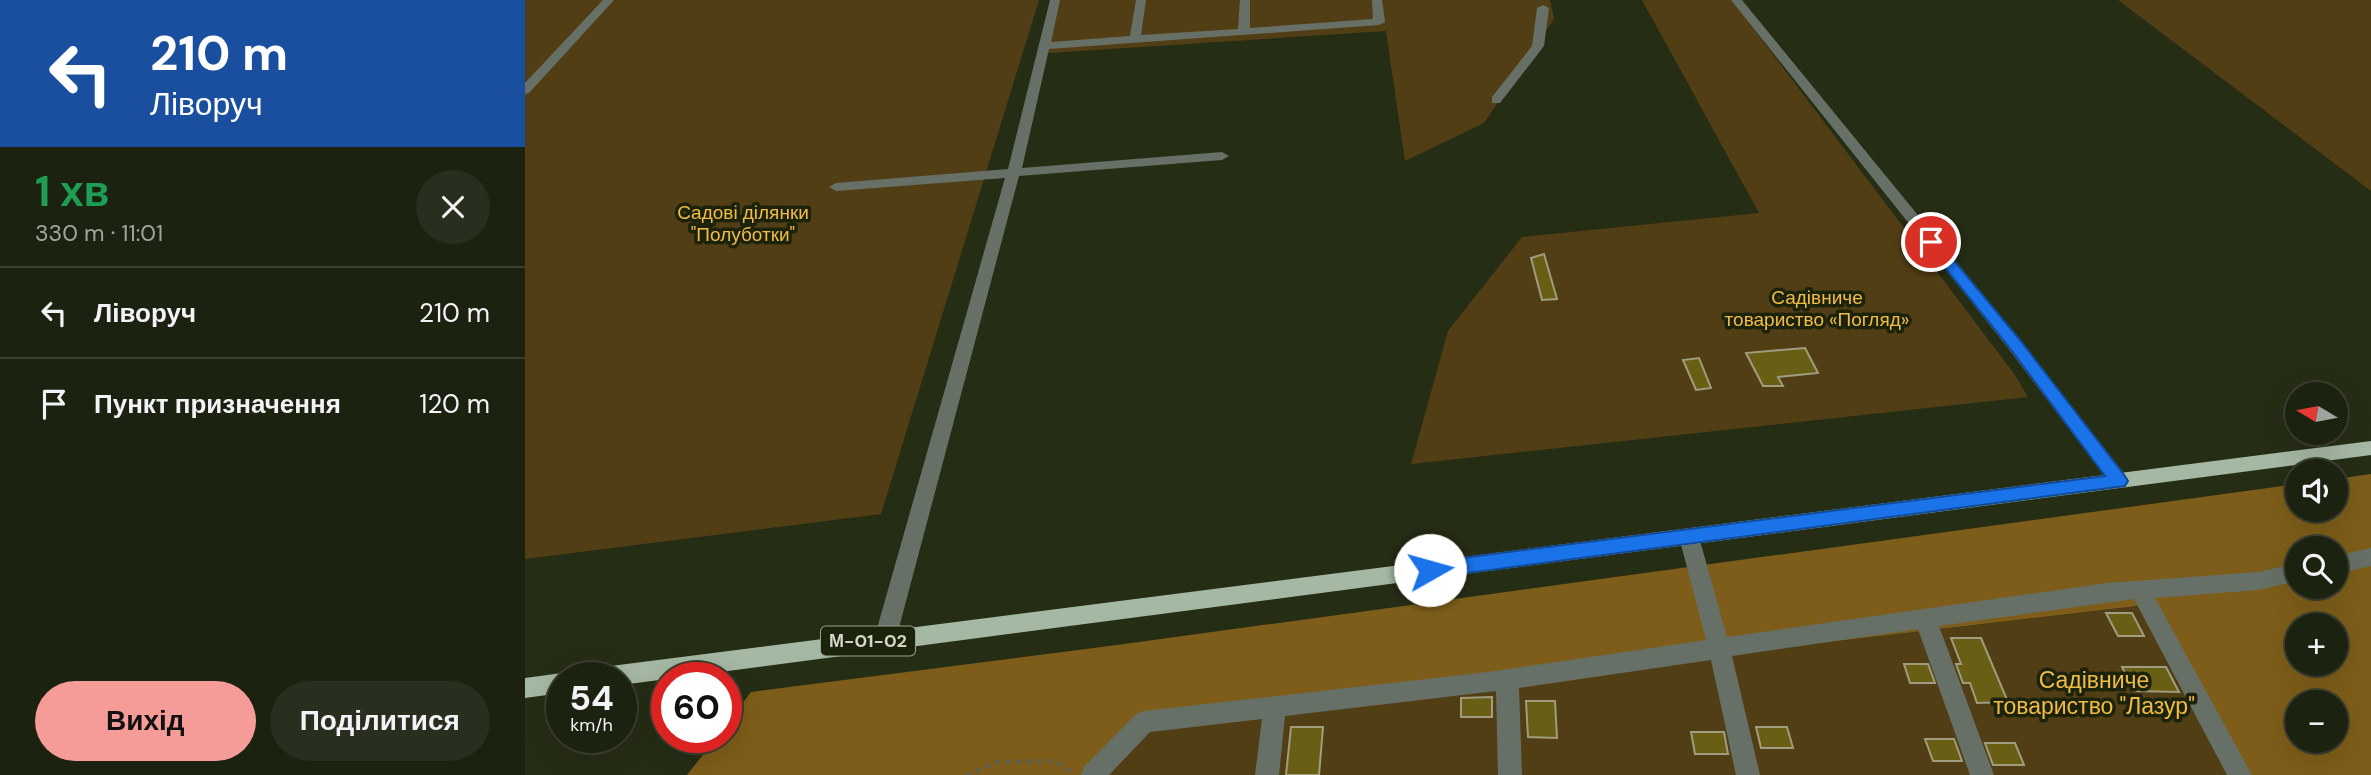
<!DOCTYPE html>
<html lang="uk">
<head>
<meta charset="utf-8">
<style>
	body { margin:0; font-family:"DM Sans",sans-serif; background:#292f1e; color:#f1f3f6; height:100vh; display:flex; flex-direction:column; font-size:26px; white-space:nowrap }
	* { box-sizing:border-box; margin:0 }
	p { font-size:23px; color:#a0a49f }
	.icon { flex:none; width:38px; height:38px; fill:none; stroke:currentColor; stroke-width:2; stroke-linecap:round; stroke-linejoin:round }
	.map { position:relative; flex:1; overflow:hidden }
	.side { display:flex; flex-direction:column; background:#1c2210; width:525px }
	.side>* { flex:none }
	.top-card { background:#1a4fa0; color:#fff; overflow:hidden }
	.needle { width:46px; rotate:280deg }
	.tools { position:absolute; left:1760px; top:382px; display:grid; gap:14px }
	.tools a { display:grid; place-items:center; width:63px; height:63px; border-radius:50%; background:#1c2210; box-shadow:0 7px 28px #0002,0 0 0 2px #3a3f30; font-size:35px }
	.speed { position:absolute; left:21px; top:662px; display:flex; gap:14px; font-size:35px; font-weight:700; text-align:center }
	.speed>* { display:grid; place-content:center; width:91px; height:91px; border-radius:50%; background:#1c2210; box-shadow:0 7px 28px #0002,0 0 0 2px #3a3f30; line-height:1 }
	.speed small { font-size:18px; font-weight:400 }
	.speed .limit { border:10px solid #d22; background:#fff; color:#111 }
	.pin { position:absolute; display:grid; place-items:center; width:60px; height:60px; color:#fff; margin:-30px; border:4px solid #fff; border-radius:50%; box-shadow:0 2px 7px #0007 }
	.me { position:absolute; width:77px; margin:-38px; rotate:83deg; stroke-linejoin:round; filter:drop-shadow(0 0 5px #0008) }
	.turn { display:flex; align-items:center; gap:24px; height:147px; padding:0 35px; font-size:32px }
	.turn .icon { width:91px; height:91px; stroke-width:2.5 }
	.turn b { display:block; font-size:49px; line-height:60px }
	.round { display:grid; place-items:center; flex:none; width:74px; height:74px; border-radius:37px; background:#292f1e }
	.summary { display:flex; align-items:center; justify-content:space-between; height:119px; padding:0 35px }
	h1 { font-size:42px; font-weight:700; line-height:52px; color:#1e9e55 }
	.primary-button { display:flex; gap:14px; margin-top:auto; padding:14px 35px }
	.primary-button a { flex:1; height:80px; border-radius:42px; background:#f59b98; color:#111; font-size:28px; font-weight:700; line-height:80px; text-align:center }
	.primary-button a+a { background:#292f1e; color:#f1f3f6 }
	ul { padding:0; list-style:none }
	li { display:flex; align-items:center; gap:21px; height:91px; padding:0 35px; border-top:2px solid #3a3f30 }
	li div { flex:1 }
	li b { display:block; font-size:26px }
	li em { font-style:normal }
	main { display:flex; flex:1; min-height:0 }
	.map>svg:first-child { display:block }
</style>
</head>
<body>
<main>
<section class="side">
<div class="top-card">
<div class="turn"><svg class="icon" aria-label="left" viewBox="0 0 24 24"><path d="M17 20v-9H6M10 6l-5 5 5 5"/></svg><div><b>210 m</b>Ліворуч</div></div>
</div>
<div class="summary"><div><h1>1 хв</h1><p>330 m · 11:01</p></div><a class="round"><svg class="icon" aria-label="close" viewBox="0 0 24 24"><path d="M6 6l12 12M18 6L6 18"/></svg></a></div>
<ul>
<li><svg class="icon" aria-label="left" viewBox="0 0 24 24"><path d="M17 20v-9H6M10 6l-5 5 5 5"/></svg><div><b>Ліворуч</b></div><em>210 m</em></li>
<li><svg class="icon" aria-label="arrive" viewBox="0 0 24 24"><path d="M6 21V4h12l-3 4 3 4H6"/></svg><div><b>Пункт призначення</b></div><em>120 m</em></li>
</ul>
<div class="primary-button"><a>Вихід</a><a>Поділитися</a></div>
</section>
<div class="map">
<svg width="1846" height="775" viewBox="0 0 1846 775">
	<rect width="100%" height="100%" fill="#262d15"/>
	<!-- green -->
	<g fill="#523e15">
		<polygon points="0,0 514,0 356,514 0,559"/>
		<polygon points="532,0 1025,0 1029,19 959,123 880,161 861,31 523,53 519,44"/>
		<polygon points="1117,0 1207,0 1490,375 1503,397 886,464 923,331 997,237 1234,213"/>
		<polygon points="1593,0 1846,0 1846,191"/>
		<polygon points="1622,605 1715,775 558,775 619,722"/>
	</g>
	<!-- forest -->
	<path fill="#7d5d19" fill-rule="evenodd" d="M 1846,474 L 1846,775 L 1715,775 L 1621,605 L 619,722 L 558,775 L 162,775 L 192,737 L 201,737 L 201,725 L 226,692 L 592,645 L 1773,484 L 1773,509 L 1811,509 L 1811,479 ZM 1773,548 L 1811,548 L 1811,586 L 1773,586 ZM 1773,625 L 1811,625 L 1811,663 L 1773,663 ZM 1773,702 L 1811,702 L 1811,740 L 1773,740 Z"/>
	<!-- building -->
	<g fill="#685f15" stroke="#9f9c7f" stroke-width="2">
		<polygon points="1019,254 1032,299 1017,300 1006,258"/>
		<polygon points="1280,348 1293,373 1253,377 1258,386 1238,386 1221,353"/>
		<polygon points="1174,358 1186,388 1171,390 1158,360"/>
		<polygon points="1581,613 1607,613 1619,636 1593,636"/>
		<polygon points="1426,638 1456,638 1483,702 1452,703 1445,683 1438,683 1431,664 1436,664"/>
		<polygon points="1379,664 1403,664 1410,683 1385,683"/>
		<polygon points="1597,667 1641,667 1654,692 1609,691"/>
		<polygon points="967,697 967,717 936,717 936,698"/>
		<polygon points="1001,701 1030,701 1032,738 1003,737"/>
		<polygon points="766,727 798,727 794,775 761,775"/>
		<polygon points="1231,727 1262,727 1268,748 1236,748"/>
		<polygon points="1166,732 1199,732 1203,754 1170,754"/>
		<polygon points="1400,739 1429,739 1437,761 1408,761"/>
		<polygon points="1460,743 1490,743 1499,765 1468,765"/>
	</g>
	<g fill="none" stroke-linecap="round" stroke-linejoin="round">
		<!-- path -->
		<polyline stroke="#5b614c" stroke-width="4.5" stroke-dasharray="4.5 6" stroke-linecap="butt" points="441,775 473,762 529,761 549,774"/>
		<!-- minor -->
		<g fill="#677066" fill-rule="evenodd">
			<polygon points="78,0 89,0 4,93 0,94 0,83"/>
			<polygon points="525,0 535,0 526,42 605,36 611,0 621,0 616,35 713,29 715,0 725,0 725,28 848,19 847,0 857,0 860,22 854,25 524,49 497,168 697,152 704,156 697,160 494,176 371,639 368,646 360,649 352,646 349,639 480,178 311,191 304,187 311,183 483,169"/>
			<polygon points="1206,0 1217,0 1495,340 1601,476 1604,481 1601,486 1594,488 1587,486 1483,348"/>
			<polygon points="1018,5 1024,8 1019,46 975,103 967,103 967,97 1007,46 1012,8"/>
			<polygon points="1164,529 1171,531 1174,537 1202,637 1582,583 1733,572 1773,563 1773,581 1733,590 1630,598 1727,775 1702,775 1609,599 1414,626 1469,775 1445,775 1393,629 1207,656 1235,775 1211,775 1186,660 994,688 997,775 973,775 971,691 760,716 754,775 730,775 737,719 625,732 584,775 556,775 559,767 611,714 619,711 963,672 1181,640 1154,537 1157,531"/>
			<polygon points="1846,548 1846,566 1811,574 1811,556"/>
		</g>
		<!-- major -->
		<g fill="#a5b8a3" fill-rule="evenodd">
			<polygon points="1846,441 1846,455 96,685 96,677 67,677 70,670 78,667"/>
			<polygon points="37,673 46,677 37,677 37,693 0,698 0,678"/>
		</g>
	</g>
	<!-- route -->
	<polygon fill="#1a73e8" stroke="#114b97" stroke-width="2" points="1406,237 1411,239 1495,340 1600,476 1603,481 1600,486 905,578 899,576 896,570 899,565 905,562 1580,476 1484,347 1401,244 1399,242"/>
	<g text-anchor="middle" stroke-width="7" stroke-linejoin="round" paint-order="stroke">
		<!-- shield labels -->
		<rect fill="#1c230b" stroke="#9ba08f" stroke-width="2" x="296" y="626.5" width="94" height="29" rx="5"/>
		<g font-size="18" font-weight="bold" fill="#d1d6c7">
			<text x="343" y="647">М-01-02</text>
		</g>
		<!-- park labels -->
		<g font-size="19" fill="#f3bb46" stroke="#1c230b">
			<text x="218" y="219">Садові ділянки<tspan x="218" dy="22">"Полуботки"</tspan></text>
			<text x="1292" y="304">Садівниче<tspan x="1292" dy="22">товариство «Погляд»</tspan></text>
		</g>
		<!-- near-park labels -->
		<g font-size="23" fill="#f3bb46" stroke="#1c230b">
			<text x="1569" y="688">Садівниче<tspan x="1569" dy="26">товариство "Лазур"</tspan></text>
		</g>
	</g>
</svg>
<div class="tools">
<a><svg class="needle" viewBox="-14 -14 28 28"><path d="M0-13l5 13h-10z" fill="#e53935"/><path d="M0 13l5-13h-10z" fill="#a0a49f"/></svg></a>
<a><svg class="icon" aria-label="sound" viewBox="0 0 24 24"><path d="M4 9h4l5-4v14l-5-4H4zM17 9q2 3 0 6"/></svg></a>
<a><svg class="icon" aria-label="search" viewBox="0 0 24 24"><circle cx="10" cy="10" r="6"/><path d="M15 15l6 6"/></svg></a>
<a>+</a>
<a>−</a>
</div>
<div class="speed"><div>54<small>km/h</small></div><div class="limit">60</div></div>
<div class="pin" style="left:1406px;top:242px;background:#d93025"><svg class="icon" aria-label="arrive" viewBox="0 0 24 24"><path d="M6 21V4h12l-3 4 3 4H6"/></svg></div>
<svg class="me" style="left:905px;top:570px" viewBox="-20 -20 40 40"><circle r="19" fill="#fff"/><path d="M0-13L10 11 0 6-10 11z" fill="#1a73e8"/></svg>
</div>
</main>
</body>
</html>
